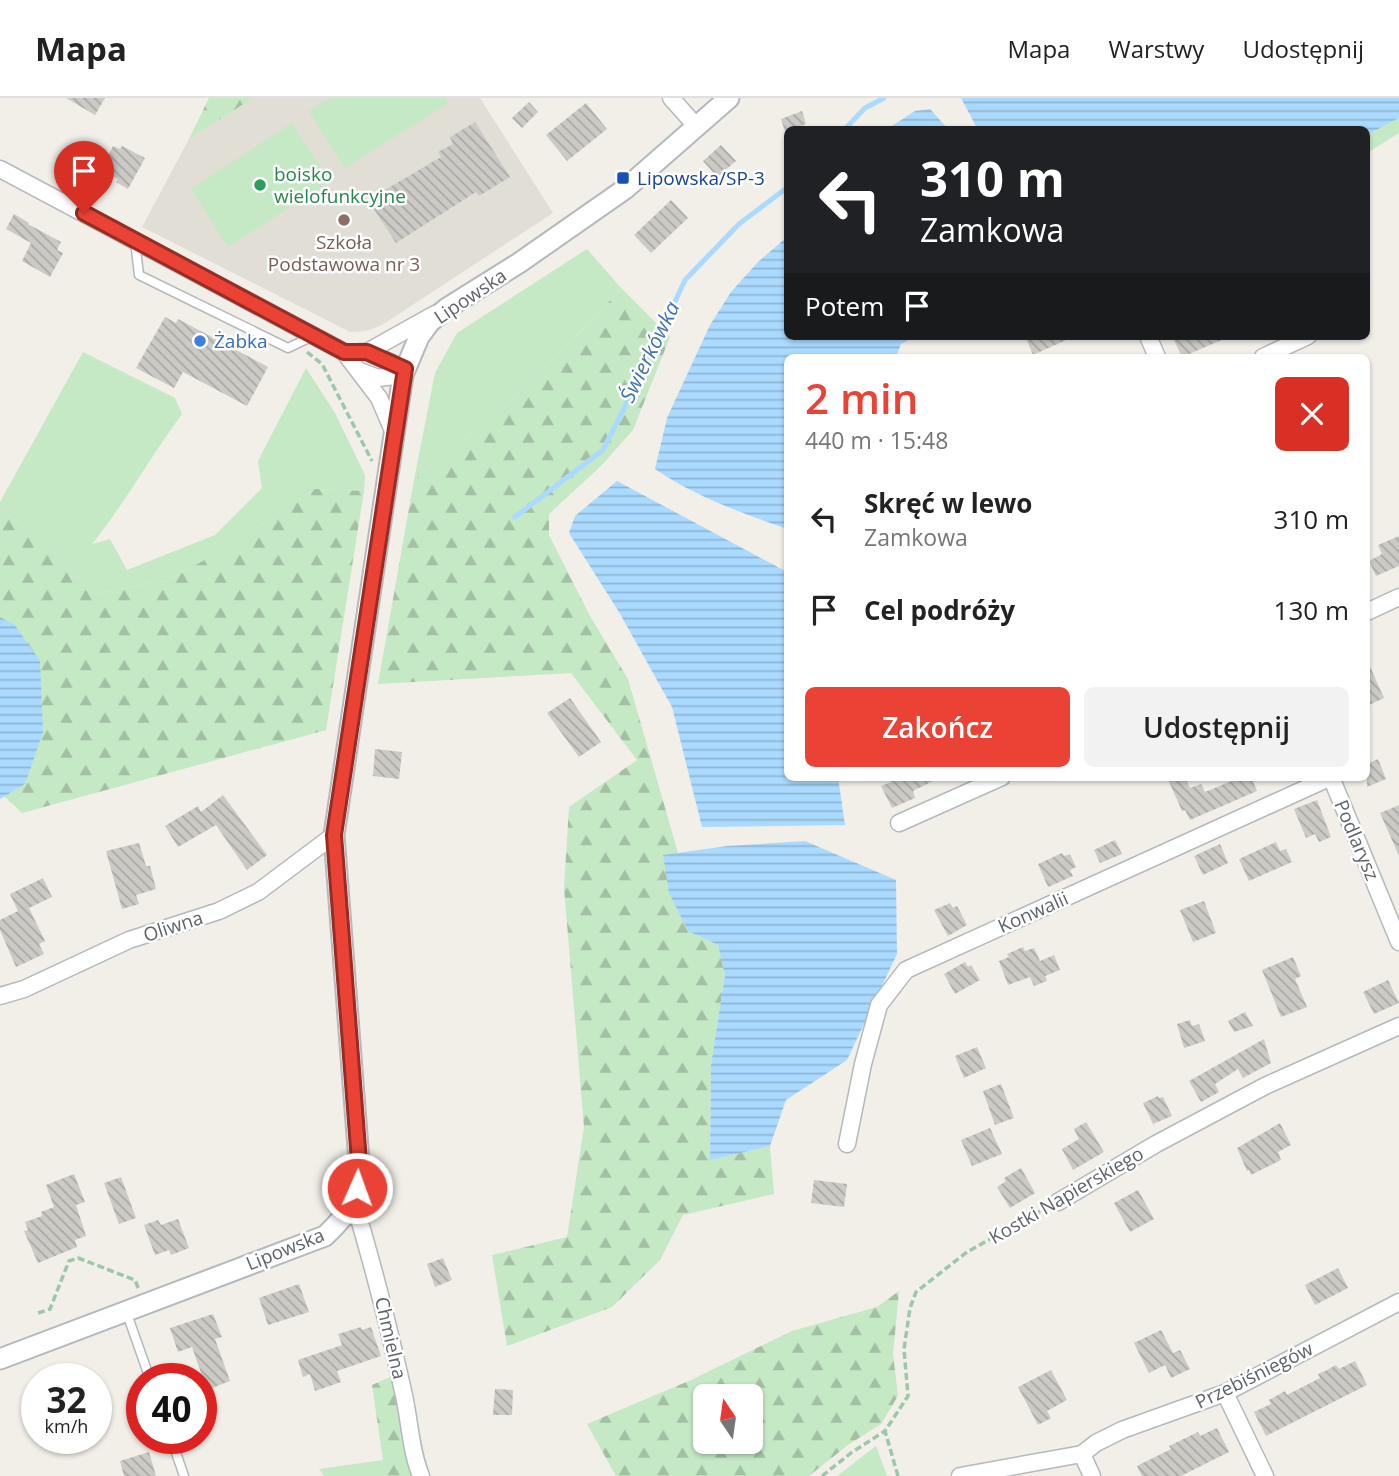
<!DOCTYPE html>
<html lang="pl">
<head>
<meta charset="utf-8">
<style>
	body { margin:0; font-family:"Open Sans",sans-serif; background:#f2f2f2; color:#222; height:100vh; display:flex; flex-direction:column; font-size:26px; white-space:nowrap }
	* { box-sizing:border-box; margin:0 }
	p { font-size:23px; color:#767676 }
	.icon { flex:none; width:38px; height:38px; fill:none; stroke:currentColor; stroke-width:2; stroke-linecap:round; stroke-linejoin:round }
	.map { position:relative; flex:1; overflow:hidden }
	.drawer { position:absolute; left:784px; top:256px; width:586px; height:427px; display:flex; flex-direction:column; background:#fff; border-radius:10px; box-shadow:0 2px 5px #0004 }
	.drawer>* { flex:none }
	.guide { position:absolute; left:784px; top:28px; width:586px; height:214px; border-radius:10px; box-shadow:0 2px 5px #0004; background:#202124; color:#fff; overflow:hidden }
	.needle { width:46px; rotate:347deg }
	.controls { position:absolute; left:693px; top:1286px; display:grid; gap:14px }
	.controls a { display:grid; place-items:center; width:70px; height:70px; border-radius:10px; background:#fff; box-shadow:0 2px 5px #0004; font-size:35px }
	.speed { position:absolute; left:21px; top:1265px; display:flex; gap:14px; font-size:35px; font-weight:700; text-align:center }
	.speed>* { display:grid; place-content:center; width:91px; height:91px; border-radius:50%; background:#fff; box-shadow:0 2px 5px #0004; line-height:1 }
	.speed small { font-size:18px; font-weight:400 }
	.speed .limit { border:10px solid #d22; background:#fff; color:#111 }
	.pin { position:absolute; display:grid; place-items:center; width:60px; height:60px; color:#fff; margin:-72px -30px; border-radius:50% 50% 50% 0; rotate:-45deg; box-shadow:0 0 7px #0007 }
	.pin .icon { rotate:45deg }
	.me { position:absolute; width:77px; margin:-38px; rotate:2deg; stroke-linejoin:round; filter:drop-shadow(0 0 5px #0008) }
	.turn { display:flex; align-items:center; gap:24px; height:147px; padding:0 21px; font-size:32px }
	.turn .icon { width:91px; height:91px; stroke-width:2.5 }
	.turn b { display:block; font-size:49px; line-height:60px }
	.then { display:flex; align-items:center; height:66px; padding:0 21px; background:#0003; gap:14px; font-size:26px }
	.round { display:grid; place-items:center; flex:none; width:74px; height:74px; border-radius:10px; background:#f2f2f2 }
	.overview { display:flex; align-items:center; justify-content:space-between; height:119px; padding:0 21px }
	h1 { font-size:42px; font-weight:600; line-height:52px; color:#ea4335 }
	.action { display:flex; gap:14px; margin-top:auto; padding:14px 21px }
	.action a { flex:1; height:80px; border-radius:10px; background:#ea4335; color:#fff; font-size:28px; font-weight:600; line-height:80px; text-align:center }
	.action a+a { background:#f2f2f2; color:#222 }
	ul { padding:0; list-style:none }
	li { display:flex; align-items:center; gap:21px; height:91px; padding:0 21px }
	li div { flex:1 }
	li b { display:block; font-size:26px }
	li em { font-style:normal }
	header { display:flex; align-items:center; gap:42px; box-sizing:border-box; height:98px; padding:0 35px; background:#fff; border-bottom:2px solid #e0e0e0 }
	header strong { font-size:33px }
	nav { display:flex; gap:38px; margin-inline-start:auto; font-size:24px }
	.map>svg:first-child { display:block }
</style>
</head>
<body>
<header>
<strong>Mapa</strong>
<nav><a>Mapa</a><a>Warstwy</a><a>Udostępnij</a></nav>
</header>
<div class="map">
<svg width="1399" height="1378" viewBox="0 0 1399 1378">
	<defs>
		<pattern id="forest-firs" width="22" height="20" patternUnits="userSpaceOnUse" patternTransform="scale(1.75)"><rect width="22" height="20" fill="#c5e8c5"/><path d="M5 1l3.5 6h-7zM16 11l3.5 6h-7z" fill="#a3c0a4"/></pattern>
		<pattern id="water-rules" width="6" height="5" patternUnits="userSpaceOnUse" patternTransform="scale(1.75)"><rect width="6" height="5" fill="#aadaff"/><path d="M0 2.5h6" fill="none" stroke="#8eb4d2"/></pattern>
		<pattern id="building-back-hatch" width="6" height="6" patternUnits="userSpaceOnUse" patternTransform="scale(1.75)"><rect width="6" height="6" fill="#cccac5"/><path d="M-1 5l2 2M0 0l6 6M5-1l2 2" fill="none" stroke="#a9a8a4"/></pattern>
	</defs>
	<rect width="100%" height="100%" fill="#f1efe8"/>
	<!-- education -->
	<polygon fill="#e1ded6" points="253,0 480,0 553,115 382,227 366,233 350,234 142,129 189,41"/>
	<!-- grass -->
	<g fill="#c5e8c5">
		<polygon points="330,0 445,0 448,5 345,70 309,13"/>
		<polygon points="1399,20 1399,35 1367,55 1367,37"/>
		<polygon points="292,25 330,83 228,149 191,91"/>
		<polygon points="587,151 621,190 601,213 502,311 414,382 435,275 457,235"/>
		<path d="M 83,254 L 175,300 L 182,316 C 151,358 125,405 92,446 L 110,441 L 127,472 L 215,437 L 262,390 L 258,363 L 306,270 L 335,315 L 365,377 L 364,393 L 315,391 L 231,447 L 169,482 L 93,496 L 41,442 L 0,410 L 0,404 Z"/>
		<polygon points="876,1348 887,1378 837,1378"/>
		<polygon points="383,1362 383,1378 324,1378 319,1371"/>
	</g>
	<!-- forest -->
	<g fill="url(#forest-firs)" fill-rule="evenodd">
		<polygon points="209,0 253,0 189,41"/>
		<polygon points="621,190 670,239 633,332 602,367 549,416 549,437 590,518 628,581 678,755 663,758 688,833 718,847 725,877 711,967 710,1062 770,1048 774,1096 683,1117 660,1162 612,1209 507,1248 492,1157 567,1139 584,1029 564,790 569,709 637,662 571,575 378,586 414,382 502,311 601,213"/>
		<polygon points="315,391 364,393 326,632 22,715 4,698 25,686 14,526 0,519 0,410 41,442 93,496 169,482 231,447"/>
		<path d="M 899,1193 L 893,1256 L 898,1298 L 881,1326 L 848,1347 L 809,1378 L 616,1378 L 587,1326 L 691,1282 L 792,1233 L 877,1209 ZM 751,1298 L 751,1344 L 705,1344 L 705,1298 Z"/>
		<polygon points="392,1278 413,1378 383,1378 383,1362 372,1287"/>
	</g>
	<!-- water -->
	<g fill="url(#water-rules)">
		<polygon points="961,0 1399,0 1399,20 1367,37 1367,32 978,32"/>
		<polygon points="930,11 948,31 887,31 915,13"/>
		<path d="M 787,139 L 788,238 L 916,238 L 901,246 L 896,259 L 788,259 L 787,431 C 742,415 696,399 655,371 L 667,320 L 710,227 L 731,194 L 758,164 Z"/>
		<polygon points="617,383 787,474 788,679 838,679 845,727 702,729 672,609 619,514 569,435 575,418"/>
		<polygon points="0,519 14,526 40,563 43,634 25,686 0,701"/>
		<polygon points="805,743 896,782 897,856 847,962 786,1002 770,1048 710,1062 711,967 725,877 718,847 688,833 669,795 663,757 727,748"/>
	</g>
	<g fill="none" stroke-linecap="round" stroke-linejoin="round">
		<!-- stream -->
		<g stroke="#aadaff" stroke-width="5">
			<polyline points="844,32 865,10 884,0"/>
			<polyline points="515,419 603,352 642,275 685,182 739,126 788,89"/>
		</g>
	</g>
	<!-- building -->
	<g fill="url(#building-back-hatch)">
		<polygon points="66,0 105,0 95,17"/>
		<polygon points="529,4 538,14 522,30 512,20"/>
		<polygon points="586,5 607,31 567,63 546,37"/>
		<polygon points="802,13 806,26 785,34 781,21"/>
		<polygon points="475,24 510,79 479,98 476,94 396,145 368,102 441,59 438,54 453,46 450,39"/>
		<polygon points="721,47 736,63 717,79 703,63"/>
		<polygon points="113,48 120,51 122,48 145,60 128,91 116,84 118,81 101,72"/>
		<polygon points="671,102 688,120 651,155 634,137"/>
		<polygon points="14,116 29,125 28,126 61,144 57,152 63,155 50,179 22,163 31,145 6,131"/>
		<polygon points="165,219 176,225 178,221 268,269 247,308 183,274 174,290 136,270"/>
		<polygon points="1025,238 1075,238 1033,257"/>
		<polygon points="1172,238 1231,238 1182,259"/>
		<polygon points="1399,438 1399,468 1376,478 1369,463 1382,456 1378,447"/>
		<polygon points="1367,562 1384,600 1367,608"/>
		<polygon points="570,600 601,644 579,659 547,615"/>
		<polygon points="375,651 402,654 399,681 373,678"/>
		<polygon points="1378,661 1386,681 1367,689 1367,666"/>
		<polygon points="889,679 941,679 913,693 915,700 892,710 881,688 891,684"/>
		<polygon points="1167,679 1185,679 1190,690 1201,686 1205,694 1234,682 1233,679 1251,679 1257,693 1190,722 1185,712 1182,713"/>
		<polygon points="223,697 267,757 247,772 216,727 178,749 165,728 198,708 201,714"/>
		<polygon points="1317,702 1331,739 1319,744 1315,736 1306,740 1294,711"/>
		<polygon points="1399,707 1399,758 1380,715"/>
		<polygon points="1115,742 1122,756 1100,765 1094,752"/>
		<polygon points="1276,744 1280,753 1286,751 1292,764 1249,783 1239,761"/>
		<polygon points="139,745 146,768 150,768 156,791 136,797 139,806 122,811 106,753"/>
		<polygon points="1220,746 1228,765 1203,777 1194,758"/>
		<polygon points="1062,755 1064,758 1070,756 1076,769 1070,772 1073,778 1048,789 1038,766"/>
		<polygon points="43,780 52,799 29,810 45,843 39,846 44,856 16,869 0,832 0,822 18,813 10,796"/>
		<polygon points="1204,803 1216,835 1193,844 1180,812"/>
		<polygon points="950,805 953,810 957,808 967,827 948,838 934,812"/>
		<polygon points="1023,849 1025,853 1034,850 1040,863 1054,857 1060,872 1045,878 1047,883 1034,888 1030,879 1008,887 999,863 1009,859 1007,856"/>
		<polygon points="1293,859 1301,878 1295,881 1307,909 1281,919 1262,872"/>
		<polygon points="965,864 968,869 971,867 980,882 955,896 944,876"/>
		<polygon points="1388,882 1399,905 1374,916 1363,894"/>
		<polygon points="1245,914 1253,928 1234,934 1228,923"/>
		<polygon points="1190,922 1192,928 1199,926 1205,943 1184,950 1177,926"/>
		<polygon points="1264,941 1271,965 1243,980 1238,971 1215,986 1219,994 1201,1004 1189,983"/>
		<polygon points="977,949 986,970 964,980 955,958"/>
		<polygon points="1001,986 1014,1020 995,1027 983,993"/>
		<polygon points="1158,998 1159,1000 1163,999 1172,1018 1153,1026 1143,1005"/>
		<polygon points="1086,1024 1104,1054 1073,1072 1062,1051 1079,1041 1074,1031"/>
		<polygon points="1280,1025 1291,1047 1278,1054 1281,1062 1251,1077 1249,1072 1247,1073 1237,1050"/>
		<polygon points="990,1030 1002,1056 972,1068 961,1042"/>
		<polygon points="1021,1070 1035,1095 1010,1110 997,1089 1006,1083 1004,1080"/>
		<polygon points="74,1076 85,1104 76,1107 86,1138 75,1142 77,1149 38,1165 24,1133 28,1132 25,1124 42,1118 41,1114 54,1109 46,1087"/>
		<polygon points="121,1079 136,1120 119,1126 104,1085"/>
		<polygon points="814,1082 847,1086 844,1109 811,1105"/>
		<polygon points="1138,1092 1154,1121 1130,1134 1114,1105"/>
		<polygon points="178,1121 189,1150 171,1157 169,1152 155,1157 144,1127 158,1122 161,1127"/>
		<polygon points="443,1160 452,1182 435,1189 427,1166"/>
		<polygon points="1338,1170 1348,1190 1315,1207 1305,1187"/>
		<polygon points="299,1186 309,1214 268,1227 259,1200"/>
		<polygon points="213,1216 222,1239 215,1241 230,1283 207,1292 192,1249 178,1254 170,1230"/>
		<polygon points="361,1229 362,1232 371,1229 381,1258 337,1273 341,1284 315,1293 310,1276 303,1279 298,1262 342,1247 338,1236"/>
		<polygon points="1161,1232 1173,1255 1180,1252 1190,1271 1171,1280 1165,1267 1149,1275 1134,1245"/>
		<polygon points="1355,1263 1367,1287 1266,1338 1254,1314 1271,1306 1269,1302 1285,1293 1287,1297 1320,1280 1318,1276 1327,1272 1336,1267 1339,1271"/>
		<polygon points="1051,1272 1067,1302 1047,1313 1051,1320 1038,1327 1018,1289"/>
		<polygon points="495,1291 513,1292 512,1317 493,1317"/>
		<polygon points="1217,1330 1229,1354 1181,1378 1142,1378 1137,1368 1171,1351 1169,1348 1198,1334 1200,1338"/>
		<polygon points="149,1354 156,1378 124,1378 120,1363"/>
	</g>
	<g fill="none" stroke-linecap="round" stroke-linejoin="round">
		<!-- service casing -->
		<g stroke="#b5b8bc" stroke-width="11">
			<g id="service">
				<polyline points="135,143 139,177 288,250 313,238"/>
				<polyline points="126,1213 150,1281"/>
				<polyline points="171,1340 184,1378"/>
			</g>
		</g>
		<!-- minor casing -->
		<g stroke="#b5b8bc" stroke-width="19">
			<g id="minor">
				<polyline points="671,0 696,28"/>
				<polyline points="0,71 344,254 379,300 394,335"/>
				<polyline points="1148,238 1157,259"/>
				<polyline points="360,254 367,254 405,271"/>
				<polyline points="367,254 435,216"/>
				<polyline points="1263,259 1308,238"/>
				<polyline points="360,273 378,280 403,277"/>
				<polyline points="1367,514 1399,499"/>
				<polyline points="899,725 1002,679"/>
				<polyline points="0,898 24,891 129,842 219,813 258,794 334,737"/>
				<polyline points="847,1046 863,966 879,907 906,872 1331,679 1399,844"/>
				<path d="M 354,1104 C 373,1167 389,1230 403,1293 C 410,1322 410,1351 421,1378"/>
				<polyline points="1058,1104 1156,1046 1265,988 1399,928"/>
				<polyline points="1225,1295 1265,1378"/>
				<polyline points="960,1378 1082,1356"/>
				<polyline points="1092,1378 1082,1356 1096,1345 1122,1332 1225,1295 1399,1204"/>
			</g>
		</g>
		<!-- tertiary casing -->
		<g stroke="#b5b8bc" stroke-width="23">
			<path id="tertiary" d="M 0,1261 L 325,1138 C 349,1115 353,1108 360,1076 L 334,737 L 403,277 L 419,239 L 430,224 L 447,210 L 519,165 L 625,91 L 729,0"/>
		</g>
		<!-- path -->
		<g stroke="#9cc7a9" stroke-width="3.5" stroke-dasharray="7 3.5" stroke-linecap="butt">
			<polyline points="307,254 322,266 372,363"/>
			<polyline points="38,1215 50,1211 69,1163 78,1160 135,1182 139,1192"/>
			<polyline points="822,1378 851,1355 885,1333"/>
			<polyline points="898,1378 885,1333 908,1298 904,1251 910,1210 916,1194 967,1154 1044,1111"/>
		</g>
		<!-- service -->
		<use href="#service" stroke="#fff" stroke-width="8"/>
		<!-- minor -->
		<use href="#minor" stroke="#fff" stroke-width="16"/>
		<!-- tertiary -->
		<use href="#tertiary" stroke="#fff" stroke-width="19"/>
	</g>
	<g fill="none" stroke-linecap="round" stroke-linejoin="round">
		<!-- route casing -->
		<g stroke="#982c22" stroke-width="18">
			<polyline id="route" points="84,115 344,254 367,254 405,271 334,737 360,1076 357,1090"/>
		</g>
		<!-- route -->
		<use href="#route" stroke="#ea4335" stroke-width="12"/>
	</g>
	<!-- markers -->
	<rect fill="#1a4fb4" stroke="#fff" stroke-width="2.5" x="616" y="73" width="14" height="14" rx="3.5"/>
	<circle fill="#2e9e5b" stroke="#fff" stroke-width="2.5" cx="260" cy="87" r="7"/>
	<circle fill="#8d6e63" stroke="#fff" stroke-width="2.5" cx="344" cy="122" r="7"/>
	<circle fill="#3f7fe0" stroke="#fff" stroke-width="2.5" cx="200" cy="243" r="7"/>
	<g text-anchor="middle" stroke-width="5" stroke-linejoin="round" paint-order="stroke">
		<!-- leisure labels -->
		<g font-size="19" fill="#27864d" stroke="#fff" text-anchor="start">
			<text x="274" y="83">boisko<tspan x="274" dy="22">wielofunkcyjne</tspan></text>
		</g>
		<!-- transit labels -->
		<g font-size="19" fill="#164399" stroke="#fff" text-anchor="start">
			<text x="637" y="87">Lipowska/SP-3</text>
		</g>
		<!-- education labels -->
		<g font-size="19" fill="#785e54" stroke="#fff">
			<text x="344" y="151">Szkoła<tspan x="344" dy="22">Podstawowa nr 3</tspan></text>
		</g>
		<!-- street labels -->
		<g font-size="19" fill="#5f6368" stroke="#fff">
			<text transform="translate(470 198) rotate(-34)" y="7">Lipowska</text>
			<text transform="translate(1357 742) rotate(67)" y="7">Podlarysz</text>
			<text transform="translate(1033 814) rotate(-24)" y="7">Konwalii</text>
			<text transform="translate(173 828) rotate(-18)" y="7">Oliwna</text>
			<text transform="translate(1066 1097) rotate(-30)" y="7">Kostki Napierskiego</text>
			<text transform="translate(285 1151) rotate(-22)" y="7">Lipowska</text>
			<text transform="translate(391 1240) rotate(77)" y="7">Chmielna</text>
			<text transform="translate(1254 1277) rotate(-26)" y="7">Przebiśniegów</text>
		</g>
		<!-- shop labels -->
		<g font-size="19" fill="#366cbe" stroke="#fff" text-anchor="start">
			<text x="214" y="250">Żabka</text>
		</g>
		<!-- water labels -->
		<g font-size="21" font-style="italic" fill="#4174aa" stroke="#fff">
			<text transform="translate(650 254) rotate(-64)" y="7">Świerkówka</text>
		</g>
	</g>
</svg>
<div class="controls">
<a><svg class="needle" viewBox="-14 -14 28 28"><path d="M0-13l5 13h-10z" fill="#e53935"/><path d="M0 13l5-13h-10z" fill="#767676"/></svg></a>
</div>
<div class="speed"><div>32<small>km/h</small></div><div class="limit">40</div></div>
<div class="pin" style="left:84px;top:115px;background:#d93025"><svg class="icon" aria-label="arrive" viewBox="0 0 24 24"><path d="M6 21V4h12l-3 4 3 4H6"/></svg></div>
<svg class="me" style="left:357px;top:1090px" viewBox="-20 -20 40 40"><circle r="17" fill="#ea4335" stroke="#fff" stroke-width="3"/><path d="M0-11L8 9 0 5-8 9z" fill="#fff"/></svg>
<div class="guide">
<div class="turn"><svg class="icon" aria-label="left" viewBox="0 0 24 24"><path d="M17 20v-9H6M10 6l-5 5 5 5"/></svg><div><b>310 m</b>Zamkowa</div></div>
<div class="then">Potem<svg class="icon" aria-label="arrive" viewBox="0 0 24 24"><path d="M6 21V4h12l-3 4 3 4H6"/></svg></div>
</div>
<section class="drawer">
<div class="overview"><div><h1>2 min</h1><p>440 m · 15:48</p></div><a class="round" style="background:#d93025;color:#fff"><svg class="icon" aria-label="close" viewBox="0 0 24 24"><path d="M6 6l12 12M18 6L6 18"/></svg></a></div>
<ul>
<li><svg class="icon" aria-label="left" viewBox="0 0 24 24"><path d="M17 20v-9H6M10 6l-5 5 5 5"/></svg><div><b>Skręć w lewo</b><p>Zamkowa</p></div><em>310 m</em></li>
<li><svg class="icon" aria-label="arrive" viewBox="0 0 24 24"><path d="M6 21V4h12l-3 4 3 4H6"/></svg><div><b>Cel podróży</b></div><em>130 m</em></li>
</ul>
<div class="action"><a>Zakończ</a><a>Udostępnij</a></div>
</section>
</div>
</body>
</html>
